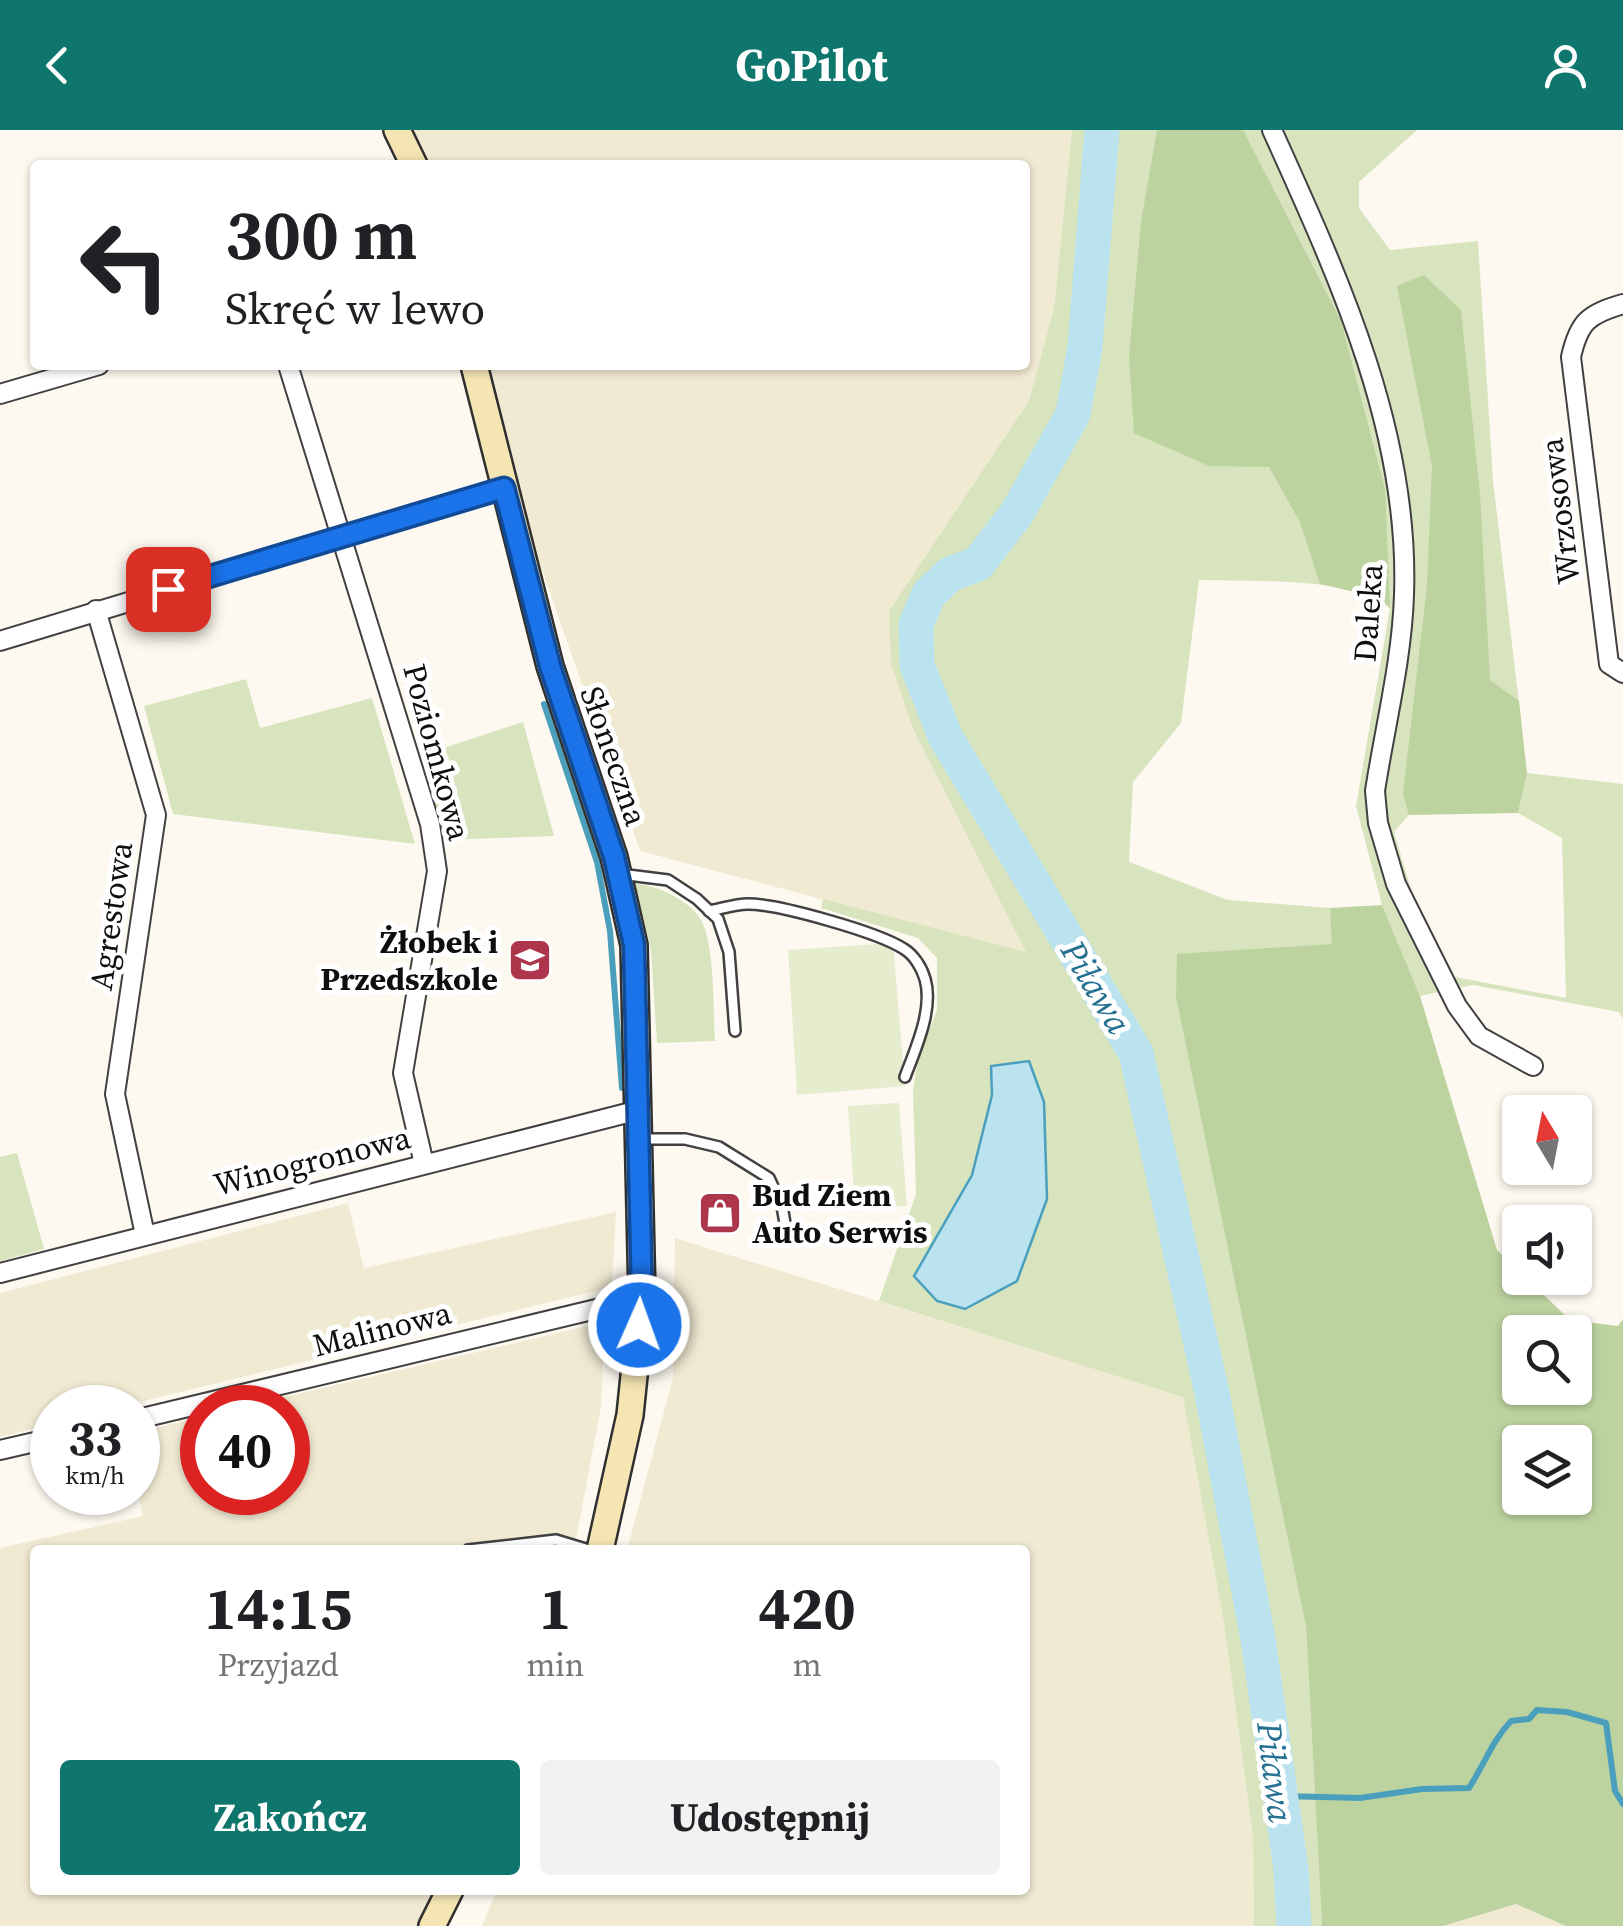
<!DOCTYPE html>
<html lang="pl">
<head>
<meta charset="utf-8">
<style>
	body { margin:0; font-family:"Source Serif 4",serif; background:#f2f2f2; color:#202124; height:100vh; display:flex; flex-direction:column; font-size:38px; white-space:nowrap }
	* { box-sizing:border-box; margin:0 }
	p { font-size:32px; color:#757577 }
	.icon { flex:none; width:55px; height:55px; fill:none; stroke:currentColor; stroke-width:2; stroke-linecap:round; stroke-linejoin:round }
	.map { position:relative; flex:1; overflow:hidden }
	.drawer { position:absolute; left:30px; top:1415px; width:1000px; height:350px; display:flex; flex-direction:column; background:#fff; border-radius:10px; box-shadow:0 2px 8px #0004 }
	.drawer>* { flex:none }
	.hud { position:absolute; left:30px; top:30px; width:1000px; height:210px; border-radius:10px; box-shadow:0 2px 8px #0004; background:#fff; color:#202124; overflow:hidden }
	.needle { width:65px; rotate:350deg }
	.tools { position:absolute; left:1502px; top:965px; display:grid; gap:20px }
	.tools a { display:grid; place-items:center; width:90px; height:90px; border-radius:10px; background:#fff; box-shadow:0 2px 8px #0004; font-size:50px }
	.speed { position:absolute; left:30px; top:1255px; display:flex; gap:20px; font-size:50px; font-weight:700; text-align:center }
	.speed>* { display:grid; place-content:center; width:130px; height:130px; border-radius:50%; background:#fff; box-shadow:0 2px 8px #0004; line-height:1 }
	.speed small { font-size:25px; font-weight:400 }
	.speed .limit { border:15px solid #d22; background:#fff; color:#111 }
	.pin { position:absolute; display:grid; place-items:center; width:85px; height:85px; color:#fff; margin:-42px; border-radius:20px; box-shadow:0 5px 15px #0006 }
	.me { position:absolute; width:110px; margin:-55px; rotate:2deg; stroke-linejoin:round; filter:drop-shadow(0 0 8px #0008) }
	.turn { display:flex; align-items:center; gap:35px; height:210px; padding:0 30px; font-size:45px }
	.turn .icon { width:130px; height:130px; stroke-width:2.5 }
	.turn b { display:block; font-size:70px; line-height:85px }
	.eta { display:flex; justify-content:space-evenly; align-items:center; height:170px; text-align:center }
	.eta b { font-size:60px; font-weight:700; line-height:70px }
	.primary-button { display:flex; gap:20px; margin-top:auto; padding:20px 30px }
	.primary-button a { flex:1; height:115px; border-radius:10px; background:#0f766e; color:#fff; font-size:40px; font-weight:700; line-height:115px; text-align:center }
	.primary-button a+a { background:#f2f2f2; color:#202124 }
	header { display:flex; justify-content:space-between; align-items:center; height:130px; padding:0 30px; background:#0f766e; color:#fff; font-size:45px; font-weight:700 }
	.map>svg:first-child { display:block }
</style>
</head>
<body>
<header><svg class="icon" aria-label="back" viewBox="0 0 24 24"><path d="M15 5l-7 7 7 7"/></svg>GoPilot<svg class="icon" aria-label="person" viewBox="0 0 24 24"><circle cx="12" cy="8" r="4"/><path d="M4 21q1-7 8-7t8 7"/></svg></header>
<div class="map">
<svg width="1623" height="1796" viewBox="0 0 1623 1796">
	<rect width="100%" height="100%" fill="#fdf9f0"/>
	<!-- farmland -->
	<g fill="#f1ead3">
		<polygon points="408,0 1072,0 1054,178 1029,271 889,481 913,599 1027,823 640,721 516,365 488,235 1025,235 1025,35 423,35"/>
		<polygon points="348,1073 364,1138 616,1082 612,1157 119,1277 52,1278 52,1294 0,1307 0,1163"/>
		<polygon points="675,1108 1183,1266 1224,1493 1253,1707 1254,1796 482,1796 497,1760 1025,1760 1025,1420 627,1420 673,1248"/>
		<polygon points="605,1192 601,1277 574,1420 35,1420 35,1760 438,1760 421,1796 0,1796 0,1418 143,1386 138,1362 138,1302 202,1287 202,1362 288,1362 288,1278 241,1277"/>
		<polygon points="1516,1774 1566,1796 1443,1796"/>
	</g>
	<!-- green -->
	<g fill="#d7e4bd" fill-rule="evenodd">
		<path d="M 1072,0 L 1417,0 L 1359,52 L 1359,78 L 1390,120 L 1478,111 L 1493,350 L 1527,643 L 1623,654 L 1623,889 L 1619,882 L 1473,855 L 1420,866 L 1382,775 L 1356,676 L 1390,478 C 1359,446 1244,452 1199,450 L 1181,593 L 1133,652 L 1129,732 L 1228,770 L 1330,778 L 1333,814 L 1269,819 L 1176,868 L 1306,1497 L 1322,1796 L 1254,1796 L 1253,1707 L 1224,1493 L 1183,1267 L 879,1171 L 916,1064 L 913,961 L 917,933 L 937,880 L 937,828 L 918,808 L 821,778 L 823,769 L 1026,822 L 913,599 L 891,534 L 889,481 L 1029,271 L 1054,178 ZM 1527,645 L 1518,683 L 1562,708 L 1566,868 L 1455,847 L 1412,763 L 1394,702 L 1409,685 ZM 991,936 L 1017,1151 L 914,1146 L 972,1045 L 992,965 Z"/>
		<polygon points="246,549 260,598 372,568 415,714 173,684 144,576"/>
		<polygon points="523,592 554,706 443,710 422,625"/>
		<path d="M 635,754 C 658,755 691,771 702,792 C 715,819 713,880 715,911 L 657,913 L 651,820 Z"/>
		<polygon points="17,1023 44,1119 0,1131 0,1027"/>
	</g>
	<!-- forest -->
	<g fill="#bdd39f" fill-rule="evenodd">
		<polygon points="1157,0 1243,0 1341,191 1385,359 1390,478 1380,468 1320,454 1300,392 1269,337 1209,336 1134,303 1129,226 1141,92"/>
		<polygon points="1424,145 1461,180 1480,364 1490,550 1519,571 1527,644 1518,683 1409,685 1403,664 1427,455 1432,336 1397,156"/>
		<path d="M 1382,775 L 1420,866 L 1497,1120 L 1520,1142 L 1520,1148 L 1526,1148 L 1570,1190 L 1618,1196 L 1623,1189 L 1623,1796 L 1566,1796 L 1516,1774 L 1443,1796 L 1322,1796 L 1306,1497 L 1176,868 L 1177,824 L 1332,814 L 1330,778 ZM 1520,1202 L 1575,1202 L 1575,1258 L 1520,1258 ZM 1520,1312 L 1575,1312 L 1575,1368 L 1520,1368 Z"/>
	</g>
	<!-- pitch -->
	<g fill="#e6ecce">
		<polygon points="893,813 905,956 797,965 788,820"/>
		<polygon points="899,973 907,1076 855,1079 848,976"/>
	</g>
	<!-- water -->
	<polygon fill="#bbe2ef" stroke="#4a9fbd" stroke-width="2.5" points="1029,931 1044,972 1047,1069 1017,1151 965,1179 937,1171 914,1146 972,1045 992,965 991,936"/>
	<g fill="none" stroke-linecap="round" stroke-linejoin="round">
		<!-- stream -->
		<g stroke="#4a9fbd" stroke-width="6">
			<polyline points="544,574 597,732 610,801 622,958"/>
			<path d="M 1281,1666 L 1360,1668 L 1422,1659 L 1469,1658 C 1484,1635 1492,1611 1511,1591 L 1529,1589 L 1537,1580 L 1567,1582 L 1606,1593 L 1615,1661 L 1623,1674"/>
		</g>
		<!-- river -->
		<polyline stroke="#bbe2ef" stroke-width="35" points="1102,0 1085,217 1073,284 1017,383 978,434 950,444 929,464 916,494 917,535 946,608 1136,923 1212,1263 1258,1509 1291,1739 1294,1796"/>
		<!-- lane casing -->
		<g stroke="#414141" stroke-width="14">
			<g id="lane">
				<polyline points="620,744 668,750 697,769 718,789 729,822 735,901"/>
				<path d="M 709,781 C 721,779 735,774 748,774 C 778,774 878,802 904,819 C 914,825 922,838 925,849 C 934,879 915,920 905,947"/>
				<polyline points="642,1009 685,1009 719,1017 769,1048 782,1076 786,1099"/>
				<polyline points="468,1420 556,1410 589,1420"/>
			</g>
		</g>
		<!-- street casing -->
		<g stroke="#414141" stroke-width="22">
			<g id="street">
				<path d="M 1272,0 C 1338,146 1410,301 1404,465 C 1402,530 1385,596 1375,661 L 1378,693 L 1396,754 L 1457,876 L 1479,906 L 1533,936"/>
				<path d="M 1623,174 C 1589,184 1579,191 1571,227 L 1609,534 L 1623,543"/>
				<polyline points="288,235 430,694 437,741 403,943 424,1034"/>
				<polyline points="0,264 99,235"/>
				<polyline points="96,480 156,685 115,964 145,1105"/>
				<polyline points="0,511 504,358"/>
				<polyline points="0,1143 639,980"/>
				<polyline points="138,1289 642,1168"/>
				<polyline points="0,1320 52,1308"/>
			</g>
		</g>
		<!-- secondary casing -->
		<g stroke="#303030" stroke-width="30">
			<g id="secondary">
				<polyline points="397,0 414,35"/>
				<polyline points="474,235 550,536 614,727 634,815 642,1168 630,1285 600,1420"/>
				<polyline points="432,1796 450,1760"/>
			</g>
		</g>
		<!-- lane -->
		<use href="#lane" stroke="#fff" stroke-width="9"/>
		<!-- street -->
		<use href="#street" stroke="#fff" stroke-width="18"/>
		<!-- secondary -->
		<use href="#secondary" stroke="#f5e5b3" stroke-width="25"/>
	</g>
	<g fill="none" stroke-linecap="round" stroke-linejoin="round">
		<!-- route casing -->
		<g stroke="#114b97" stroke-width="25">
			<polyline id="route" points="168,459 504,358 550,536 614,727 634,815 642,1168 639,1195"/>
		</g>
		<!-- route -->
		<use href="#route" stroke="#1a73e8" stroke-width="18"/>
	</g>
	<!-- icons -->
	<defs>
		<g id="school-square" transform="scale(2.25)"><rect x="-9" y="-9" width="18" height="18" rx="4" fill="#ad364c" stroke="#fff"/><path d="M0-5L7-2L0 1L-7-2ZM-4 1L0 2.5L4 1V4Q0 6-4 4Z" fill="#fff"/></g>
		<g id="shop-square" transform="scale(2.25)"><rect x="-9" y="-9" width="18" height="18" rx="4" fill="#ad364c" stroke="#fff"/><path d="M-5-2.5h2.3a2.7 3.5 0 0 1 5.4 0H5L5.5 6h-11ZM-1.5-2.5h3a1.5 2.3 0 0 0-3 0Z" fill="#fff"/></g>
	</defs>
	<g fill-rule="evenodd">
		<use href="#school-square" x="530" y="830"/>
		<use href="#shop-square" x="720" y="1083"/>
	</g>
	<g text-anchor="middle" stroke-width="10" stroke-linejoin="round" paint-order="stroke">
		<!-- street labels -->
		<g font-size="32" fill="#0e0e0e" stroke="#fff">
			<text transform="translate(1560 381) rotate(-97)" y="11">Wrzosowa</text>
			<text transform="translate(1368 483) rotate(-86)" y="11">Daleka</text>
			<text transform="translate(437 622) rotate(75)" y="11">Poziomkowa</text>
			<text transform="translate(614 626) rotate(71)" y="11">Słoneczna</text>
			<text transform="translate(111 786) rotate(-82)" y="11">Agrestowa</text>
			<text transform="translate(312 1031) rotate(-14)" y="11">Winogronowa</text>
			<text transform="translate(382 1199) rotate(-14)" y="11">Malinowa</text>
		</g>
		<!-- poi labels -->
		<g font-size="32" font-weight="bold" fill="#0e0e0e" stroke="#fff" text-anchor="end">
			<text x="498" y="823">Żłobek i<tspan x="498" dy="37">Przedszkole</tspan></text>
			<text x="752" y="1076" text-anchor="start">Bud Ziem<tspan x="752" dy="37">Auto Serwis</tspan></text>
		</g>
		<!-- water labels -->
		<g font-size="35" font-style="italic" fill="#267091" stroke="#fff">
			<text transform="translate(1096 857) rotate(59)" y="12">Piława</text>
			<text transform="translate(1275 1642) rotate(83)" y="12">Piława</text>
		</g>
	</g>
</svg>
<div class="tools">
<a><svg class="needle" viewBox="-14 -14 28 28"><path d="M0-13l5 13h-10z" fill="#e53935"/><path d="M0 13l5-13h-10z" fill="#757577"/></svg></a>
<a><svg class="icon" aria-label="sound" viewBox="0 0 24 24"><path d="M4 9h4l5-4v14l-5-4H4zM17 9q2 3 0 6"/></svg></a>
<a><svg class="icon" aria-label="search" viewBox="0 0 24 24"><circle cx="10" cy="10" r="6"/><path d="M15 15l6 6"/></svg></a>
<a><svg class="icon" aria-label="layers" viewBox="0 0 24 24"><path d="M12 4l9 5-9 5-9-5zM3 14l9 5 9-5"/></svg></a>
</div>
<div class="speed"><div>33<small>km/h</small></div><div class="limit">40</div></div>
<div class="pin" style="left:168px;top:459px;background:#d93025"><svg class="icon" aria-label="arrive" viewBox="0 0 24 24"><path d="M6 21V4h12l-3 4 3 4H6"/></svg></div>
<svg class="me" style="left:639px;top:1195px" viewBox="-20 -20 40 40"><circle r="17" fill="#1a73e8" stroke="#fff" stroke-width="3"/><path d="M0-11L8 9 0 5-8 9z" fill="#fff"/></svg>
<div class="hud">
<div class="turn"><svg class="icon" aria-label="left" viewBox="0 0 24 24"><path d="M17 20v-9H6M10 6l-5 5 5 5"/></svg><div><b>300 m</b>Skręć w lewo</div></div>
</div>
<section class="drawer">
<div class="eta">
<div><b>14:15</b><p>Przyjazd</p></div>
<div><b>1</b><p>min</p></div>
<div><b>420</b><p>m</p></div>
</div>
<div class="primary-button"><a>Zakończ</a><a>Udostępnij</a></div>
</section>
</div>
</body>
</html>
